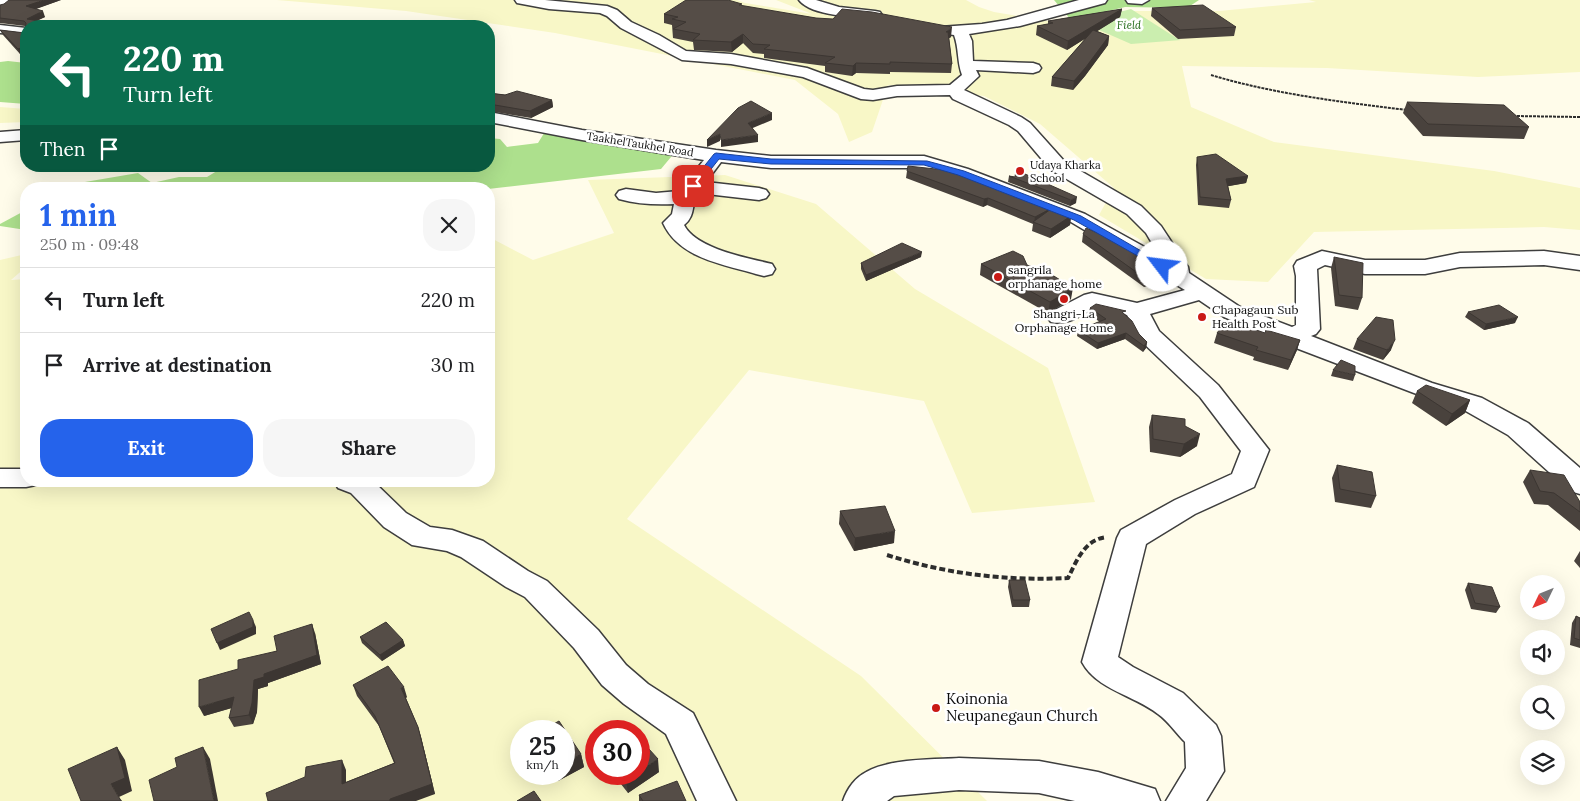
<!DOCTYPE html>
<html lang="en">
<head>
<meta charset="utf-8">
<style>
	body { margin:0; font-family:Lora,serif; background:#f6f6f6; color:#202124; height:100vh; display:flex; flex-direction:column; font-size:19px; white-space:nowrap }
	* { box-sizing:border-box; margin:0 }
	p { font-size:16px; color:#757577 }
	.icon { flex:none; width:28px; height:28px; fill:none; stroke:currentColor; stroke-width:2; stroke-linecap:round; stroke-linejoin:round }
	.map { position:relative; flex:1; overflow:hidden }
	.side { position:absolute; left:20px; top:182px; width:475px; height:305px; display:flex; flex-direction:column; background:#fff; border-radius:20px; box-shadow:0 5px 20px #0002 }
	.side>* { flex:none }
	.top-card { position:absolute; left:20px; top:20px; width:475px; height:152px; border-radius:20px; box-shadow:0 5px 20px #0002; background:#0b6e4f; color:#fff; overflow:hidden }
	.needle { width:32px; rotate:227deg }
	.buttons { position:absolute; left:1520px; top:575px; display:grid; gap:10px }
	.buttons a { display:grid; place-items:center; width:45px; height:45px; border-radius:50%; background:#fff; box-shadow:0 5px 20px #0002; font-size:25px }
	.speed { position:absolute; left:510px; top:720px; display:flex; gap:10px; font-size:25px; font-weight:700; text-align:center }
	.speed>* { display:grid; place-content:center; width:65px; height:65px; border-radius:50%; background:#fff; box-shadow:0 5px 20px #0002; line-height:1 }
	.speed small { font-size:12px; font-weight:400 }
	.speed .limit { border:8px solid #d22; background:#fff; color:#111 }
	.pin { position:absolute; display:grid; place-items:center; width:42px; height:42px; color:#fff; margin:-21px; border-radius:10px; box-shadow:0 2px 8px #0006 }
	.me { position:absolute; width:55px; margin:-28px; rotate:300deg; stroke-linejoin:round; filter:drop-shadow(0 0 4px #0008) }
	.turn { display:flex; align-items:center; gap:18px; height:105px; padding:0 20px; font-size:22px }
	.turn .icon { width:65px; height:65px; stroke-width:2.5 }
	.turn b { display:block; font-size:35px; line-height:42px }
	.then { display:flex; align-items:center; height:48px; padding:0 20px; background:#0003; gap:10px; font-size:19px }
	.round { display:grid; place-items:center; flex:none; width:52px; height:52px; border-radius:20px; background:#f6f6f6 }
	.summary { display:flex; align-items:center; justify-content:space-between; height:85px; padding:0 20px }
	h1 { font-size:30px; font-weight:700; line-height:38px; color:#2563eb }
	.primary-button { display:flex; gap:10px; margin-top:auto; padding:10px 20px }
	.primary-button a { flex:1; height:58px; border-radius:20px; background:#2563eb; color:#fff; font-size:20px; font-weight:700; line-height:58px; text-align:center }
	.primary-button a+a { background:#f6f6f6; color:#202124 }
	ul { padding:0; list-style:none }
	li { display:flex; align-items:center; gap:15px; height:65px; padding:0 20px; border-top:1px solid #e0e0e0 }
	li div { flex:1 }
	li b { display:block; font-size:19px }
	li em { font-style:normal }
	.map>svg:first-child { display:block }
</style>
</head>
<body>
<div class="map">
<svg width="1580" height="801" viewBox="0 0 1580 801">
	<rect width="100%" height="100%" fill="#fffcea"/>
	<!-- farmland -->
	<g fill="#f8f7c7" fill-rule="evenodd">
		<polygon points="277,0 737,0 745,3 812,14 776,0 966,0 979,7 994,12 1047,21 1071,20 1123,11 1219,11 1316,2 1309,0 1580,0 1580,72 1478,77 1327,68 1182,66 1191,107 1274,142 1494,171 1580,188 1580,230 1544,227 1314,232 1268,282 1206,279 1099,215 1114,188 1040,124 984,96 888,85 872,132 849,142 838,114 795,80 555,33 406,11"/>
		<polygon points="0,107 26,109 26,122 0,123"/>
		<path d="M 725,175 L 816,204 L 915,289 L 1048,368 L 1095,502 L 972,513 L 924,401 L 749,370 L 627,519 L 861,676 L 987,801 L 0,801 L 0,260 L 26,254 L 26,267 L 11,280 L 26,279 L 26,481 L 489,481 L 489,237 L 533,260 L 614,233 L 588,180 ZM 521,731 L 564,731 L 564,774 L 521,774 ZM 596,731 L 639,731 L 639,774 L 596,774 Z"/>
	</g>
	<!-- green -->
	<polygon fill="#cbeeaf" points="1131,9 1178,39 1181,40 1131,44 1081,22"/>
	<!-- forest -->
	<g fill="#ade08d">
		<polygon points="1054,0 1199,0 1187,8 1125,7 1071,20"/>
		<polygon points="8,61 26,63 26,104 0,102 0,62"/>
		<polygon points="546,130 676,151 661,169 488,189 68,189 79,183 138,173 152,183 179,177 207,177 225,166 489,166 489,138 500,139 507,147 538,143"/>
		<polygon points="26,210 26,230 0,226 0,224"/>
	</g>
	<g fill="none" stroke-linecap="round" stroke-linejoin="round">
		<!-- minor casing -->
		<g stroke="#3e3e3e" stroke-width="3">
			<g id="minor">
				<polygon points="0,0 15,0 5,8 0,9"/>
				<path d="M 515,0 L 545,0 L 607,6 L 617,10 L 631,22 L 659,35 L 686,51 L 731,54 L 807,68 L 864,89 L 873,90 L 897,86 L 950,85 L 962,75 C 957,62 959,48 954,35 L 940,33 L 938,30 L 940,27 L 982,24 L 1007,20 L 1079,0 L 1107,0 L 1105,3 L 1020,26 L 969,34 L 972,41 L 973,61 L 1033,63 L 1039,65 L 1041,68 L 1039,71 L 1033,73 L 976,70 L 979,76 L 964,90 L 1021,117 L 1030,123 L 1065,162 L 1141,206 L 1161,226 L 1188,267 L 1189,273 L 1240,307 L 1292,327 L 1296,325 L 1296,276 L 1294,266 L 1297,261 L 1322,251 L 1365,260 L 1425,260 L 1460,253 L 1544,251 L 1580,256 L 1580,270 L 1544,265 L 1460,267 L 1425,274 L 1365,274 L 1325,265 L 1317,269 L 1320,329 L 1316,334 L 1311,336 L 1432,383 L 1482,398 L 1528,423 L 1580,468 L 1580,494 L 1570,491 L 1508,435 L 1464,410 L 1414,393 L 1296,348 L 1224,317 L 1199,300 L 1150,314 L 1159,331 L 1218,385 L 1269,450 L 1254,487 L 1195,514 L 1146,544 L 1118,657 L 1133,667 L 1183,693 L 1216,725 L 1221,736 L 1224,771 L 1206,801 L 1166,801 L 1186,768 L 1185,742 C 1176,733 1168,721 1158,714 C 1134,695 1097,690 1082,662 L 1117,538 L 1121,530 L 1175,500 L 1232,474 L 1241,451 L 1200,397 L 1139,339 L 1127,315 L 1095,308 C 1081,315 1067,326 1051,322 L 1047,317 L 1051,312 L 1084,295 L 1092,293 L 1137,303 L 1185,290 L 1071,222 L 954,177 L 923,168 L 771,168 L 721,162 L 706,182 L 759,188 L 766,190 L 769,194 L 766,198 L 759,200 L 698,193 C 691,203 696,216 684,225 C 696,249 748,258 772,264 L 775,269 L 772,274 L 764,276 L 756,274 C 722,264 679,258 663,223 L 672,214 L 674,204 C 655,205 637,204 619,199 L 616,195 L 619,191 L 626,189 L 656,193 L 679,191 L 704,160 L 582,140 L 489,122 L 489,112 L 582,130 L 716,150 L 771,156 L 924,156 L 968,169 L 1085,214 L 1159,255 L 1146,233 L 1127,214 L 1051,170 L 1018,131 L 1009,125 L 953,99 L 950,95 L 897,96 L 873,100 L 861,99 L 803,77 L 731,64 L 682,60 L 621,28 L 607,16 L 600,13 L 549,9 L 517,3 Z"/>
				<path d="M 799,0 L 816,0 L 839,7 L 875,11 L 880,12 L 882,15 L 880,18 L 875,19 C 856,17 811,16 799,0 Z"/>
				<polygon points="1126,0 1149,0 1142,4 1128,3"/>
				<polygon points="0,25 26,28 26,37 16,34 0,33"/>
				<polygon points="26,130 26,140 0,142 0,132"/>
				<polygon points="0,469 26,469 26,481 38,481 36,485 26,487 0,487"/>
				<polygon points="334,481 373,481 406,513 430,527 452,530 483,541 528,571 547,581 598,630 626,665 648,684 693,713 736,801 697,801 666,734 624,704 602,685 574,648 525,597 506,587 461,557 447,551 412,545 384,527 351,493 338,488"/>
				<path d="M 959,758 L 1039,761 L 1098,772 L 1155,789 L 1160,801 L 1075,801 L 1039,793 L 959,790 L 894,796 L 887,801 L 843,801 C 845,795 848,789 852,784 C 872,757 928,760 959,758 Z"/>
			</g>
		</g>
		<!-- path-far1 -->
		<g stroke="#2d2d2d" stroke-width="2" stroke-dasharray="3 1" stroke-linecap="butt">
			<path d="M 1211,75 C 1274,94 1341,102 1407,110"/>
			<polyline points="1513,116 1580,117"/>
		</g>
		<!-- path -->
		<path stroke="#2d2d2d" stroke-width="4" stroke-dasharray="6 3" stroke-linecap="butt" d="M 887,555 C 947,574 1005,581 1068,578 C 1077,560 1085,539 1107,537"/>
		<!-- minor -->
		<use href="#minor" fill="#fff" fill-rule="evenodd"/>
	</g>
	<!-- wall -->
	<g fill="#49423d">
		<polygon points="61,0 35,9 45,17 26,26 26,52 20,54 3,35 0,30 25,33 25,26 0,23 0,24 0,5"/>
		<polygon points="742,6 816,18 951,37 949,38 952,64 951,73 890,72 890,74 856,73 852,76 825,72 825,66 764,58 764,54 753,53 743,43 732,52 694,50 693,42 673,38 672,25 664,23 664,14"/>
		<polygon points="1152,8 1236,27 1234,36 1178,39 1151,16"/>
		<polygon points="1122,9 1120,17 1097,31 1109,36 1108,45 1085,76 1073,90 1051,86 1052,77 1086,38 1067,50 1036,35 1037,26 1048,24 1048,21"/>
		<polygon points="489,93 552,100 553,107 531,118 489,111"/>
		<polygon points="1407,102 1529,127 1524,139 1423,136 1403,113"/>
		<polygon points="1197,157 1248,176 1246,183 1228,186 1231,200 1229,208 1198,205 1196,165"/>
		<polygon points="1016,170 1076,203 1070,206 1008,182 1009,176 1015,177"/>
		<polygon points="907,171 1052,210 1071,216 1070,225 1050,238 1032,231 1033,224 987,205 983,207 906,178"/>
		<polygon points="1083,234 1162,281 1144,287 1082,242"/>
		<polygon points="921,257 866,281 861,269 861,263"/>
		<polygon points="1334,257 1362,298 1358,310 1335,306 1331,268"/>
		<polygon points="981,264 1027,265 1071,299 1048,313 980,275"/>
		<polygon points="1090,308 1125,314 1139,334 1147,342 1146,348 1143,352 1125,339 1097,349 1077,336 1078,330 1100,322 1088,314"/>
		<polygon points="1468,312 1515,323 1484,330 1465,317"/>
		<polygon points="1217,333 1265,333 1300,340 1297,350 1288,370 1253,360 1254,357 1214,343"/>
		<polygon points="1357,339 1391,350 1383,360 1353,349"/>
		<polygon points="1333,370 1355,375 1353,381 1331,376"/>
		<polygon points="1417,391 1470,400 1465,413 1446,426 1412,403"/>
		<polygon points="1152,415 1185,426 1197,446 1180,457 1150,452 1149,427"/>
		<polygon points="1337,465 1376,496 1371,508 1335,502 1332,478"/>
		<polygon points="1530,470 1580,502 1580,531 1548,505 1534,504 1523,482"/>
		<polygon points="840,511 894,543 854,551 839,524"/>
		<polygon points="1580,551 1580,568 1574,561"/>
		<polygon points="1009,580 1030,600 1029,607 1012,607 1008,587"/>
		<polygon points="1468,583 1500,607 1496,613 1471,609 1465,590"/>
		<polygon points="1576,616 1580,618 1580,648 1570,645 1572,623"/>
		<polygon points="315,633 321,664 268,683 268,686 258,689 257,712 253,724 234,727 229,718 232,708 204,716 238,669"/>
		<polygon points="360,637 403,640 405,646 382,661 362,643"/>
		<polygon points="353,685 407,697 406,698 418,727 421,737 435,794 268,801 346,770 346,782 394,763 379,726 357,696"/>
		<polygon points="581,754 584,767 558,781 554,774 564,774"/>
		<polygon points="659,772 628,793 613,774 639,774"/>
		<polygon points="639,795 686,801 639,801"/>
	</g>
	<!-- shaded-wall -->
	<g fill="#3c3632">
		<polygon points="44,0 61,0 28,12 26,6"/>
		<polygon points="1122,9 1120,17 1067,50 1068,41"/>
		<polygon points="43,11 45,17 29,24 27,19"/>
		<polygon points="952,27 951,37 945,41 946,32"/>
		<polygon points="743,34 743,43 732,52 731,42"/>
		<polygon points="1109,36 1108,45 1085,76 1073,90 1074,81"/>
		<polygon points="26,46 26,52 20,54 18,49"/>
		<polygon points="856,63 856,73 852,76 853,66"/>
		<polygon points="552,100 553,107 531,118 530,111"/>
		<polygon points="772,113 772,120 748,130 748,123"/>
		<polygon points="490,117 491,124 489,127 489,118"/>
		<polygon points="720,134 720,141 707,147 707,140"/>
		<polygon points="758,135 758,142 721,147 721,140"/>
		<polygon points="1248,176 1246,183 1224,187 1226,179"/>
		<polygon points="1077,197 1076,203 1070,206 1071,200"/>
		<polygon points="988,198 987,205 983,207 984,199"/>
		<polygon points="1052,208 1051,216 1034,223 1035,217"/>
		<polygon points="1071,216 1070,225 1050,238 1051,229"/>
		<polygon points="922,252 921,257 866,281 866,275"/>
		<polygon points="1164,273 1162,281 1144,287 1146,279"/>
		<polygon points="1073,288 1071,299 1048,313 1050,302"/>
		<polygon points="1518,317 1515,323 1484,330 1486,324"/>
		<polygon points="1126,333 1125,339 1097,349 1098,343"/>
		<polygon points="1300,340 1297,350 1288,370 1291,360"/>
		<polygon points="1395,340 1391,350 1383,360 1387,350"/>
		<polygon points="1147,342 1146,348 1143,352 1144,346"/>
		<polygon points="1470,400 1465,413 1446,426 1452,414"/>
		<polygon points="1200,434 1197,446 1180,457 1184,444"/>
		<polygon points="895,531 894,543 854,551 855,538"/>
		<polygon points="253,620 256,627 256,634 220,650 217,643"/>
		<polygon points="312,624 315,633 321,664 268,683 268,686 258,689 257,712 253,724 249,715 254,680 264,674"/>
		<polygon points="403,640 405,646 382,661 380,655"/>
		<polygon points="404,687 407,697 405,698 401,688"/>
		<polygon points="234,697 238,706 204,716 199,707"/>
		<polygon points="418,727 421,737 435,794 416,801 390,801 390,799"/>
		<polygon points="117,747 125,760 132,791 119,797 122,801 121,801 111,784"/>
		<polygon points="203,747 210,759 218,801 214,801"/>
		<polygon points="581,754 584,767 558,781 557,774 564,774 564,764"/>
		<polygon points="658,759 659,772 628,793 626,780 636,774 639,774 639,772"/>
		<polygon points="342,760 346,770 346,794 342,784"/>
	</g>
	<!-- building -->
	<g fill="#554d47" stroke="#3c3632">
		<polygon points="9,0 44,0 26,6 43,11 27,19 70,26 26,26 26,46 18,49 0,30 25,33 26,23 24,21 0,18 0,5 4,4"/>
		<polygon points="686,0 728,0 742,4 739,5 816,18 833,19 842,9 872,12 952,27 946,32 948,32 952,64 890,62 890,64 856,63 853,66 825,63 835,57 764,49 770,45 753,44 743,34 731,42 693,40 700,34 673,29 686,22 672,19 678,17 664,14"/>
		<polygon points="1203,5 1236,27 1180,30 1152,8"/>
		<polygon points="1122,9 1068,41 1037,26 1053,23 1048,21"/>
		<polygon points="1093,30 1109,36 1086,67 1074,81 1052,77"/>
		<polygon points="517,91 552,100 530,111 489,104 489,93 505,95"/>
		<polygon points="751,101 772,113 748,123 758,135 721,140 720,134 707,140 738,108"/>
		<polygon points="1407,102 1504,105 1529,127 1428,124"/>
		<polygon points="1216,154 1248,176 1226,179 1231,200 1200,197 1197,157"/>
		<polygon points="908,166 954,171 1052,208 1035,217 988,198 984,199 907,171"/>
		<polygon points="1016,170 1077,197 1071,200 1009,176 1015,177"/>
		<polygon points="1051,209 1071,216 1051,229 1033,222"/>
		<polygon points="1086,228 1107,237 1146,260 1164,273 1146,279 1083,234"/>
		<polygon points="902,243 922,252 866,275 861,263"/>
		<polygon points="1013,251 1023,256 1027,265 1049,273 1073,288 1050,302 981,264"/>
		<polygon points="1334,257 1363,263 1362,298 1339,295"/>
		<polygon points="1096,304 1126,311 1122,312 1132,321 1139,334 1147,342 1144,346 1126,333 1098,343 1078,330 1106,319 1090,308"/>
		<polygon points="1499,305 1518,317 1486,324 1468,312"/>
		<polygon points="1376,317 1393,320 1395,340 1387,350 1357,339"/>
		<polygon points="1227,320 1265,333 1266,330 1300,340 1291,360 1256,350 1258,347 1217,333"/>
		<polygon points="1341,360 1355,366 1355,375 1333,370"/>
		<polygon points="1426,385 1470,400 1452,414 1417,391"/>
		<polygon points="1152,415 1185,419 1185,426 1200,434 1184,444 1153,439"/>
		<polygon points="1337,465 1372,472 1376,496 1340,489"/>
		<polygon points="1530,470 1564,475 1580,502 1580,512 1554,493 1540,491"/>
		<polygon points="885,506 895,531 855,538 840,511"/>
		<polygon points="1009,580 1025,580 1030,600 1013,600"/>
		<polygon points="1468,583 1492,587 1500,607 1475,603"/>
		<polygon points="249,612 253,620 253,627 217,643 211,629"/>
		<polygon points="1576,616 1580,618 1580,640 1574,638"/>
		<polygon points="386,622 403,640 380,655 360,637"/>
		<polygon points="312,624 317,655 264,674 264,677 254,680 252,703 249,715 229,718 234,697 199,707 199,680 238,669 238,660 277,651 274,636"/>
		<polygon points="388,666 404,687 401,688 418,727 432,784 390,799 390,801 268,801 266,793 305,777 306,767 342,760 342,784 395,763 375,716 353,685"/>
		<polygon points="559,721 581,754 564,764 564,731 541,731"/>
		<polygon points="639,738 658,759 639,772"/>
		<polygon points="117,747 125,778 111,784 121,801 81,801 68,769"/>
		<polygon points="203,747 214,801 154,801 149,780 177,767 175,758"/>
		<polygon points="621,774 636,774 626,780"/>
		<polygon points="677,781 686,801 643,801 639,795"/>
		<polygon points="534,791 541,801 517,801"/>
	</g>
	<!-- route -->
	<polygon fill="#2563eb" stroke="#184099" points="716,153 771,159 927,161 964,171 1081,216 1167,266 1162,269 1159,268 1074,220 958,175 924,165 771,164 719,159 696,188 690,188 690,184 714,154"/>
	<!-- markers -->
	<g fill="#c91915" stroke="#fff" stroke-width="2">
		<circle cx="1020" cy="171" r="5"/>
		<circle cx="998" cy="277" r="5"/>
		<circle cx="1064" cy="299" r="5"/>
		<circle cx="1202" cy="317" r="5"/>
		<circle cx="936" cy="708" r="5"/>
	</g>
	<g text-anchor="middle" stroke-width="5" stroke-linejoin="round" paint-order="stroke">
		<!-- far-park labels -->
		<g font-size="11" font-style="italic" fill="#216916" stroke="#fff">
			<text x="1129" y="29">Field</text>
		</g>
		<!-- far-street labels -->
		<g font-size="11" fill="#0b0b0b" stroke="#fff">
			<text transform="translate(640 144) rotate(9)" y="4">TaakhelTaukhel Road</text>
		</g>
		<!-- far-poi labels -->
		<g font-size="11" fill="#0b0b0b" stroke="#fff" text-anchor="start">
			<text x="1030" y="169">Udaya Kharka<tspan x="1030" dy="13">School</tspan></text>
		</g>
		<!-- poi labels -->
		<g font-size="12" fill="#0b0b0b" stroke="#fff" text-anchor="start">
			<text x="1008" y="274">sangrila<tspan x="1008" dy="14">orphanage home</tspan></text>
			<text x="1212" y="314">Chapagaun Sub<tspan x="1212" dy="14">Health Post</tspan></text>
			<text x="1064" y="318" text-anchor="middle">Shangri-La<tspan x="1064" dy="14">Orphanage Home</tspan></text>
		</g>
		<!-- near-poi labels -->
		<g font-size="15" fill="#0b0b0b" stroke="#fff" text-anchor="start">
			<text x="946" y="704">Koinonia<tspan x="946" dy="17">Neupanegaun Church</tspan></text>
		</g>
	</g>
</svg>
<div class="buttons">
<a><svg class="needle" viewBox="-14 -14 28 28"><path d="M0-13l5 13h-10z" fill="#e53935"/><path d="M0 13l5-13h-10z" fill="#757577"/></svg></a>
<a><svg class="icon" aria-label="sound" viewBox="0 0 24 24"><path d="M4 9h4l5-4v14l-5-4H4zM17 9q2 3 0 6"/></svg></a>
<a><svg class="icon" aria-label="search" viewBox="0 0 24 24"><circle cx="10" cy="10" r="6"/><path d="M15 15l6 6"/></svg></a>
<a><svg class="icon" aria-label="layers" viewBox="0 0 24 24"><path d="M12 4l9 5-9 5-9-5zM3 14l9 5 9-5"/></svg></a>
</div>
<div class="speed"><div>25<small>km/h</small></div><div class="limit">30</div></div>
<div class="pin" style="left:693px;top:186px;background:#d93025"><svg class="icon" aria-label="arrive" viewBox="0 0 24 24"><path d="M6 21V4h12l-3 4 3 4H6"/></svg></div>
<svg class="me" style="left:1162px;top:266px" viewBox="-20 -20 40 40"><circle r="19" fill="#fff"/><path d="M0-13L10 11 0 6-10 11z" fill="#2563eb"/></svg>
<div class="top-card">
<div class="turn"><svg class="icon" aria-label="left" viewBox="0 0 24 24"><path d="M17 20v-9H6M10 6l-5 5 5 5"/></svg><div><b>220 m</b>Turn left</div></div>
<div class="then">Then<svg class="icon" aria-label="arrive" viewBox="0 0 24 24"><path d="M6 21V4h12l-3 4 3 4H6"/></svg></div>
</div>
<section class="side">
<div class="summary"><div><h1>1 min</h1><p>250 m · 09:48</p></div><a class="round"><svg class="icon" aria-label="close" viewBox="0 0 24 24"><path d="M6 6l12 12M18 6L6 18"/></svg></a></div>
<ul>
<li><svg class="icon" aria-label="left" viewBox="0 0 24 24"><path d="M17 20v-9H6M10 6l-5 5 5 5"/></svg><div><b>Turn left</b></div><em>220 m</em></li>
<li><svg class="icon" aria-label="arrive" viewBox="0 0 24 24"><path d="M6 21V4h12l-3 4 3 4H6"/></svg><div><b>Arrive at destination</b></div><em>30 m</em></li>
</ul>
<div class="primary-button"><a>Exit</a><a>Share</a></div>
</section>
</div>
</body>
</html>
